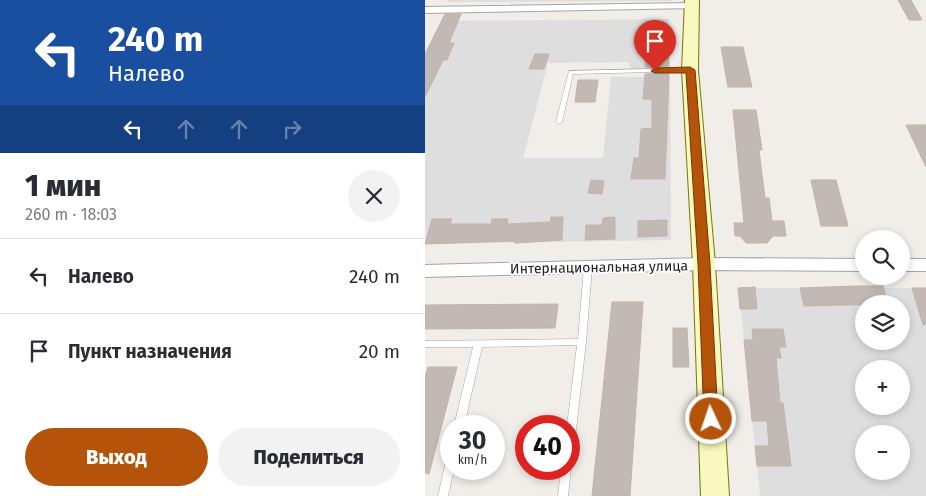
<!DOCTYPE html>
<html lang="ru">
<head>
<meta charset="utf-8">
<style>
	body { margin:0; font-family:"Fira Sans",sans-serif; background:#f2f2f3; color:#2b2b33; height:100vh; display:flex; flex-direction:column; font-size:19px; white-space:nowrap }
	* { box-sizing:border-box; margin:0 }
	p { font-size:16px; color:#7c7c81 }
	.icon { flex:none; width:28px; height:28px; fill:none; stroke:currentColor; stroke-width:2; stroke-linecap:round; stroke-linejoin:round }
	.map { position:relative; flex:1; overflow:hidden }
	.details { display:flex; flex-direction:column; background:#fff; width:425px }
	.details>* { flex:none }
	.guide { background:#1a4fa0; color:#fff; overflow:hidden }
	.tools { position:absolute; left:430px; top:230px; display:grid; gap:10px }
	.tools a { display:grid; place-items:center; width:55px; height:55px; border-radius:50%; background:#fff; box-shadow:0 2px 8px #0003; font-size:25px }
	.speed { position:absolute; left:15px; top:415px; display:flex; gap:10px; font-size:25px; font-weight:700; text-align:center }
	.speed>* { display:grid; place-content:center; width:65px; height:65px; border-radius:50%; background:#fff; box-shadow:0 2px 8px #0003; line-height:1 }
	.speed small { font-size:12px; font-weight:400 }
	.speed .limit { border:8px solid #d22; background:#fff; color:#111 }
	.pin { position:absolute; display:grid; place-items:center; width:42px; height:42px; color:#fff; margin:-51px -21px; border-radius:50% 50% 50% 0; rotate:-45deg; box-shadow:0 0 5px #0007 }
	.pin .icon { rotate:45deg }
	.me { position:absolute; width:55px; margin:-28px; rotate:357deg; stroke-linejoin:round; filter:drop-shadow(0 0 4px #0008) }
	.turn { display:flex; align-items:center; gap:18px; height:105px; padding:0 25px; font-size:22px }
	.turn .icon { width:65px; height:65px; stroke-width:2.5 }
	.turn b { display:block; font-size:35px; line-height:42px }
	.lanes { display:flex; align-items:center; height:48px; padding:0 25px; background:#0003; justify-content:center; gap:25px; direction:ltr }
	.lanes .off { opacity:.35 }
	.round { display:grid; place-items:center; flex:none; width:52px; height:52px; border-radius:26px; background:#f2f2f3 }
	.summary { display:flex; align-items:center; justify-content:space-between; height:85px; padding:0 25px }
	h1 { font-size:30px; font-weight:800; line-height:38px }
	.action { display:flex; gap:10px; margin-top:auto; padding:10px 25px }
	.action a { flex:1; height:58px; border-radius:30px; background:#b45309; color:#fff; font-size:20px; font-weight:800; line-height:58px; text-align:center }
	.action a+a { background:#f2f2f3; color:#2b2b33 }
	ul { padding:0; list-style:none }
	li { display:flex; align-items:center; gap:15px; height:75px; padding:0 25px; border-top:1px solid #e1e1e2 }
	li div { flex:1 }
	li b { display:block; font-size:19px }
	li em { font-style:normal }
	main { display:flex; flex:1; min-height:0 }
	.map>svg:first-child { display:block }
</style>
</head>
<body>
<main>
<section class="details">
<div class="guide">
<div class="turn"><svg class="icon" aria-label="left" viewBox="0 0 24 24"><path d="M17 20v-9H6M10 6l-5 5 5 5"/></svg><div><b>240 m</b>Налево</div></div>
<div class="lanes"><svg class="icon" aria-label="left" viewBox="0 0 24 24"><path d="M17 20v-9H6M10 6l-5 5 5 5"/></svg><svg class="icon off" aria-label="ahead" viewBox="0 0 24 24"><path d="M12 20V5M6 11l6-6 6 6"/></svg><svg class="icon off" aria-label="ahead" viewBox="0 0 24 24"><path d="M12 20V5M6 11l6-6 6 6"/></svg><svg class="icon off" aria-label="right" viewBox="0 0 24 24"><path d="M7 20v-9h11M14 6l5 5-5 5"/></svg></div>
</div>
<div class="summary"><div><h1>1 мин</h1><p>260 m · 18:03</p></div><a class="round"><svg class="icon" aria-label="close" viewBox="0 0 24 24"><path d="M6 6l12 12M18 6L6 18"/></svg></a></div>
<ul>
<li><svg class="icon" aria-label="left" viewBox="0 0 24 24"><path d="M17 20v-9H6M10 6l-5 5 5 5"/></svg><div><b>Налево</b></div><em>240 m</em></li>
<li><svg class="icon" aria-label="arrive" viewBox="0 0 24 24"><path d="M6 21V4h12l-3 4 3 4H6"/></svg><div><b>Пункт назначения</b></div><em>20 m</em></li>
</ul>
<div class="action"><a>Выход</a><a>Поделиться</a></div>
</section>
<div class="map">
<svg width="501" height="496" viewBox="0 0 501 496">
	<rect width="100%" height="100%" fill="#f1ede8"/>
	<!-- residential -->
	<g fill="#dfdede" fill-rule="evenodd">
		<polygon points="24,0 246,0 246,1 23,2"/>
		<polygon points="244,19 244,69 205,69 204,62 123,63 98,158 178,158 186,77 245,77 246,240 0,244 0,58 17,21"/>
		<path d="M 314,288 L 501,288 L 501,496 L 335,496 ZM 439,304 L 476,304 L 476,341 L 439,341 ZM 439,369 L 476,369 L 476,406 L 439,406 ZM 439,434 L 476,434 L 476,471 L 439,471 Z"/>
	</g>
	<!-- building -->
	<g fill="#c2b9b4" stroke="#c2b3aa">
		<polygon points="473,0 486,0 497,20 484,20"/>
		<polygon points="20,14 36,14 24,43 29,43 22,60 18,60 0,97 0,54"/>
		<polygon points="222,28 243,28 244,67 220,67"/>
		<polygon points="296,47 318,47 327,87 303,87"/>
		<polygon points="110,54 124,54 119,69 104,69"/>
		<polygon points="244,73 240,179 206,179 209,158 214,158 216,129 227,128 227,99 218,99 220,74"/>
		<polygon points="153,80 173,80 170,102 150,102"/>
		<polygon points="308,110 331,110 337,150 334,150 340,198 344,198 347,221 359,221 361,236 348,236 342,243 321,243 315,236 310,236 309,223 319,223"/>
		<polygon points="481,125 501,125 501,167"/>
		<polygon points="166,180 179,181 177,194 163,193"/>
		<polygon points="386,180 411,180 423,226 396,226"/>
		<polygon points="126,217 138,217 137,240 90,243 90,241 0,244 7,219 27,219 25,224 66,224 67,219 83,219 82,224 125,222"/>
		<polygon points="190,217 190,239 160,240 161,225 177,225 178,218"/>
		<polygon points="242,220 242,236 213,237 213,221"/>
		<polygon points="430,286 458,286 463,304 379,306 375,288"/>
		<polygon points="330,287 332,309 315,309 313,288"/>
		<polygon points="487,288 501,288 501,324 498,325"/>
		<polygon points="187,302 218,302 205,496 167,496"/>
		<polygon points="133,304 130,328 0,329 0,305"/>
		<polygon points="248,328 262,328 264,367 248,367"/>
		<polygon points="327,329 358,329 361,347 354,347 356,358 351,358 355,403 358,403 366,466 332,466 330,446 344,446 342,421 327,421 319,340 328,340"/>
		<polygon points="3,367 32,367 4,474 0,473 0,377"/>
	</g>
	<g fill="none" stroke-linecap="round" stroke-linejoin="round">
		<!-- lane casing -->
		<g stroke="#a5a5a5" stroke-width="1">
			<g id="lane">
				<polygon points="265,68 268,70 267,71 148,74 137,122 134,124 131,122 144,71"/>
				<polygon points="163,264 166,265 167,267 161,342 149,447 147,450 144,451 144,426 142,426 152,345 57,347 39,426 29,426 48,347 0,347 0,341 153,339 159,267 160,265"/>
				<polygon points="26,457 26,469 29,469 23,496 13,496 21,461 23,458"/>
				<polygon points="144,465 146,469 143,496 133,496 136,469 144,469"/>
			</g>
		</g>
		<!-- street casing -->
		<g stroke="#a5a5a5" stroke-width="2">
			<g id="street">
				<polygon points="267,3 272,6 270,8 0,13 0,7"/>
				<polygon points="279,258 439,259 439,271 279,270 0,277 0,265"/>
				<rect x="476" y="259" width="25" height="12"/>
			</g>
		</g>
		<!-- secondary casing -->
		<g stroke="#737808" stroke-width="2">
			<polygon id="secondary" points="260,0 274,0 273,70 290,264 304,496 276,496 268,264 257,70"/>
		</g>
		<!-- lane -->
		<use href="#lane" fill="#fff" fill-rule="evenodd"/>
		<!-- street -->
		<use href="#street" fill="#fff" fill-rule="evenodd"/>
		<!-- secondary -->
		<use href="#secondary" fill="#f8f8bf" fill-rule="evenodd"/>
	</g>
	<!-- route -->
	<polygon fill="#b45309" stroke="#753606" points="265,67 270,70 285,264 293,419 291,423 286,425 281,423 279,419 273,264 261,73 230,73 226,71 230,68"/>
	<g text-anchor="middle" stroke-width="4" stroke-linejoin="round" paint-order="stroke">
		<!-- street labels -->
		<g font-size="14" fill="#212121" stroke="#fff">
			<text transform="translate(174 267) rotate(-1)" y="5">Интернациональная улица</text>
		</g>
	</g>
</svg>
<div class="tools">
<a><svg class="icon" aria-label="search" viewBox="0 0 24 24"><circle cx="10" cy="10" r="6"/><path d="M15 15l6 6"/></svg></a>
<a><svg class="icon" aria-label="layers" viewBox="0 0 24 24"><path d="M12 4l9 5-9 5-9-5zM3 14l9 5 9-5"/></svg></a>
<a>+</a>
<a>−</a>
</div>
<div class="speed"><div>30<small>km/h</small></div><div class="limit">40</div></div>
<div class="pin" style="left:230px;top:71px;background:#d93025"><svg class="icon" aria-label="arrive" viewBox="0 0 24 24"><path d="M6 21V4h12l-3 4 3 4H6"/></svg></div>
<svg class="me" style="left:286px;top:419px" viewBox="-20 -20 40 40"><circle r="17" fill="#b45309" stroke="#fff" stroke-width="3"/><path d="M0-11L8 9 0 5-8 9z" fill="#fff"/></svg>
</div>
</main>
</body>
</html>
